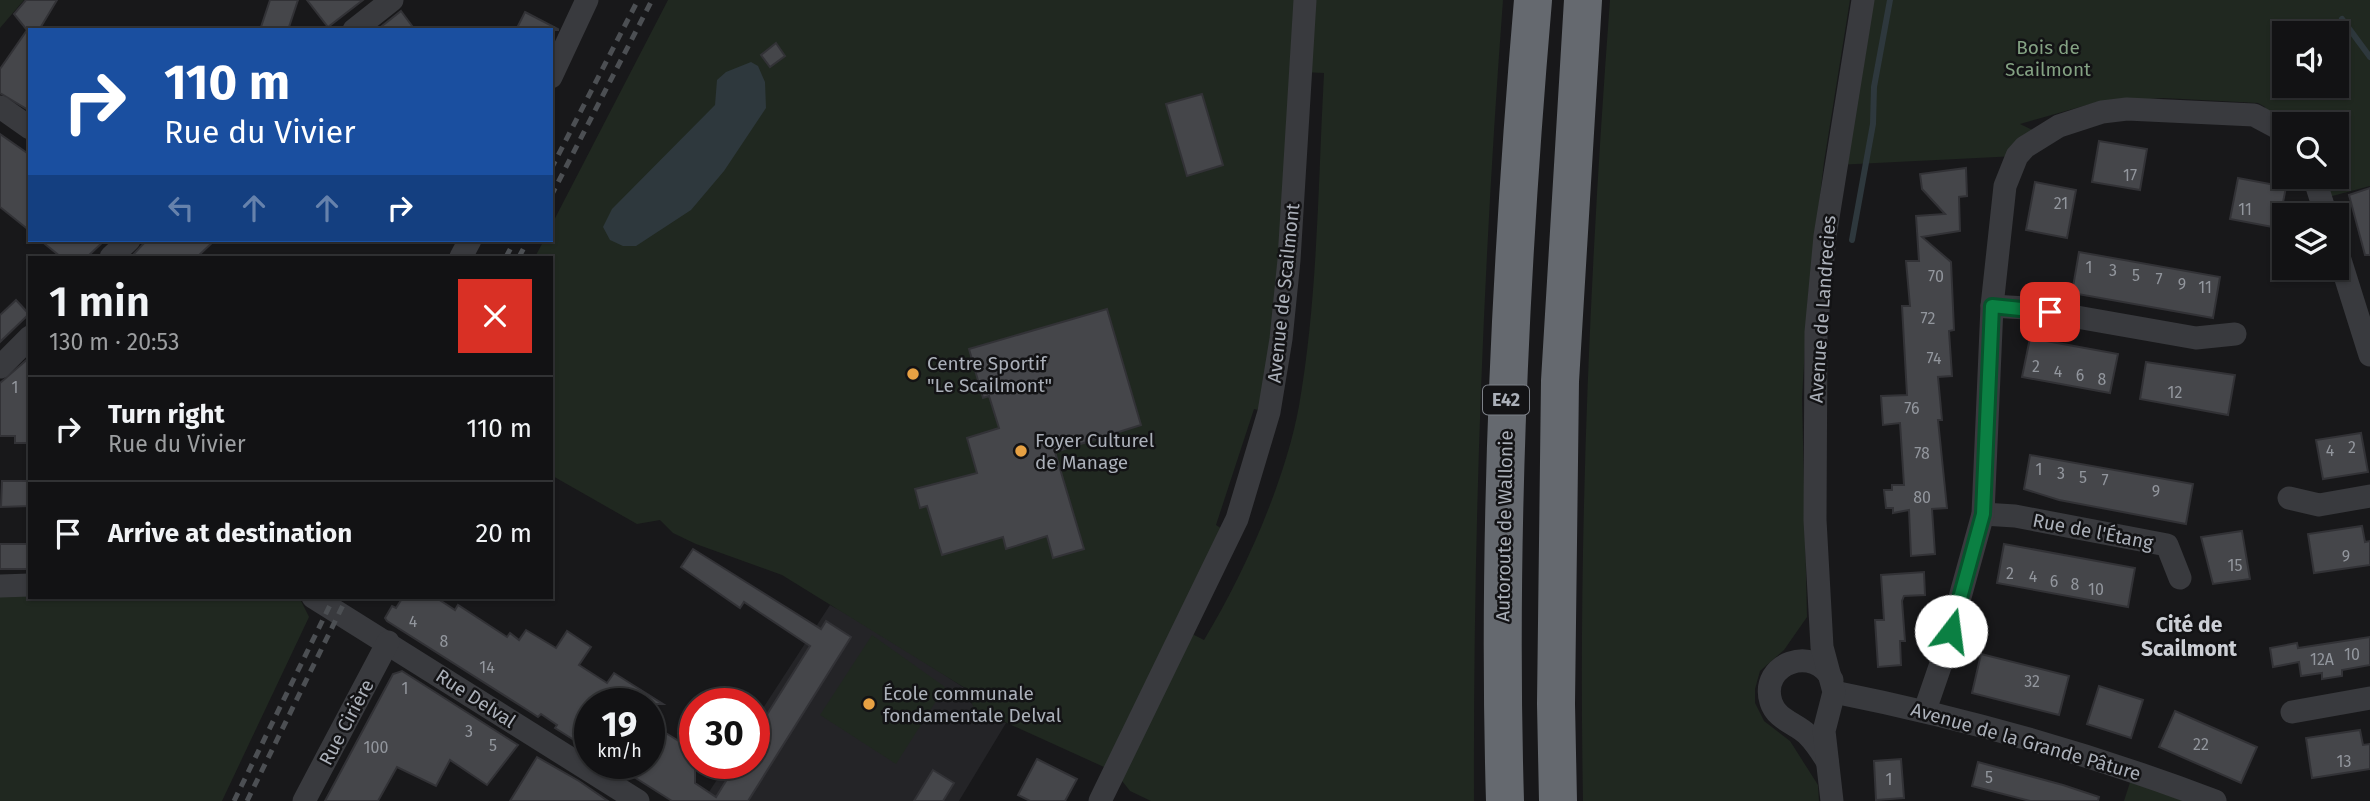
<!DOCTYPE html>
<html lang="en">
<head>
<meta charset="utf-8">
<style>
	body { margin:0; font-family:"Fira Sans",sans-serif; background:#1b1b1d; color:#f1f3f6; height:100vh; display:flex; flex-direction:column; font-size:26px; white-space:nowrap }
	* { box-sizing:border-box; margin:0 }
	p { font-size:23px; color:#9c9ea0 }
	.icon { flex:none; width:38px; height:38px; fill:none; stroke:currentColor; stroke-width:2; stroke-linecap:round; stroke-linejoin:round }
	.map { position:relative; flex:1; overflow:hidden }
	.sheet { position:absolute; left:28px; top:256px; width:525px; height:343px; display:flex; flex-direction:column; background:#121214; border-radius:0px; box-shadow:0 2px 5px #0004,0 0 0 2px #313234 }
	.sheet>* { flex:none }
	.hud { position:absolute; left:28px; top:28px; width:525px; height:214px; border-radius:0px; box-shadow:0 2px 5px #0004,0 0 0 2px #313234; background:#1a4fa0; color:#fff; overflow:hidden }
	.fabs { position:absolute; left:2272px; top:21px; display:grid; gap:14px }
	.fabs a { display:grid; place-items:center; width:77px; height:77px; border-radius:0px; background:#121214; box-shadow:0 2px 5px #0004,0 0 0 2px #313234; font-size:35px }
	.speed { position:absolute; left:574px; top:688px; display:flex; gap:14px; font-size:35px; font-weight:700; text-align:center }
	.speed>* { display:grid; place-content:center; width:91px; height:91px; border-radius:50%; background:#121214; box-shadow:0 2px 5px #0004,0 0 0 2px #313234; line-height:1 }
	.speed small { font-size:18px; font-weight:400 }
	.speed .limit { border:10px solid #d22; background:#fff; color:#111 }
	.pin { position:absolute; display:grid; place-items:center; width:60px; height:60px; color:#fff; margin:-30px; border-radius:14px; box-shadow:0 4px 10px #0006 }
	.me { position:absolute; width:77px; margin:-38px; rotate:15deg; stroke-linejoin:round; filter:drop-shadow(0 0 5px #0008) }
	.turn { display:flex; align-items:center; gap:24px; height:147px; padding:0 21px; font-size:32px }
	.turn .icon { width:91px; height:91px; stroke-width:2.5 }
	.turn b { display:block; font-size:49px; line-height:60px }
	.lanes { display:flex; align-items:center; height:66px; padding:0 21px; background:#0003; justify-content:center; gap:35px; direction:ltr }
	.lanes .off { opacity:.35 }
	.round { display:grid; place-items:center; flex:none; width:74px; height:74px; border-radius:0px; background:#1b1b1d }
	.summary { display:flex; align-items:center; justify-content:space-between; height:119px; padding:0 21px }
	h1 { font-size:42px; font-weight:600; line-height:52px }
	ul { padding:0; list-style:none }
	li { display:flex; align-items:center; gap:21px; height:105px; padding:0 21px; border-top:2px solid #313234 }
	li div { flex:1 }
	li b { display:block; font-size:26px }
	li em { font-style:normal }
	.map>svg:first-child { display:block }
</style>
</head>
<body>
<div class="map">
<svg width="2370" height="801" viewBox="0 0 2370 801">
	<rect width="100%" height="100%" fill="#18181a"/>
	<!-- built -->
	<polygon fill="#242427" points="830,605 874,629 966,689 970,702 984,714 1006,723 959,801 703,801 728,763 754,763 754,722"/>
	<!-- green -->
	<g fill="#202820" fill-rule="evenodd">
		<polygon points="0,0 24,0 0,28"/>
		<path d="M 668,0 L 1503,0 C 1483,267 1473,534 1474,801 L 1151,801 L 1130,791 L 1115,772 L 974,708 L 965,688 L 782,575 L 696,544 L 673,533 L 660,520 L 637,524 L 551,475 L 551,257 L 535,257 L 544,240 L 551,240 L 551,226 ZM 1302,72 L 1324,73 C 1318,183 1318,297 1299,406 C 1285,482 1244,574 1204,640 L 1184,630 L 1230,534 L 1216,525 L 1254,409 L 1269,412 Z"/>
		<path d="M 1610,0 L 1850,0 L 1824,162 L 1808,297 L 1802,398 L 1807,617 L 1784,650 L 1760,671 L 1755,689 L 1755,703 L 1764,721 L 1790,741 L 1818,785 L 1819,801 L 1583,801 C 1578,534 1590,267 1610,0 Z"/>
		<path d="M 1863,0 L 2370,0 L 2370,186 L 2321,199 L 2314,177 L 2336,177 L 2336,124 L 2284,124 L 2262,119 L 2265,107 L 2258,103 L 2163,98 L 2094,103 L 2020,124 L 2043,135 L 2017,156 L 1836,165 ZM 2284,33 L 2336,33 L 2336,86 L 2284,86 Z"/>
		<polygon points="30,585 30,597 299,597 309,617 222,801 0,801 0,586"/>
		<polygon points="872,635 945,687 896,764 820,715"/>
		<polygon points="2134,770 2215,801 2124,801"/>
	</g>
	<!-- water -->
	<polygon fill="#2e383d" points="751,62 758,66 765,82 766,108 724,171 691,210 636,246 623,246 610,240 603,227 612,209 715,105 717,80 726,72"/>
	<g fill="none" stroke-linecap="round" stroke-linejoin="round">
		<!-- stream -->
		<g stroke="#2e383d" stroke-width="6">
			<polyline points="2342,19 2370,57"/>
			<polyline points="1852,240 1873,124 1874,87 1890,0"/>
		</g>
	</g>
	<!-- building -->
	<g fill="#45464a" stroke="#323236" stroke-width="2">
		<polygon points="26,0 57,0 39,30 30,30 30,111 0,93 0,69 27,30 14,14"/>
		<polygon points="270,0 298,0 288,30 260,30"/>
		<polygon points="307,0 363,0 328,27"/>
		<polygon points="401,11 415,30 377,30"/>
		<polygon points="525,12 558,29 558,30 516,30"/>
		<polygon points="776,43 785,56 770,67 761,55"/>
		<polygon points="1202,94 1223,165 1187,176 1166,104"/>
		<polygon points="0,134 30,155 30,231 0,207"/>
		<polygon points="2099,141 2147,149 2140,190 2092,182"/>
		<polygon points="1966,168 1967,196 1959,197 1960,231 1922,237 1951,262 1954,330 1949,331 1952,376 1938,377 1942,420 1938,420 1947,508 1932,509 1935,554 1911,556 1909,510 1893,513 1893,508 1886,508 1884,490 1892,490 1892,485 1904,485 1900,423 1883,425 1881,396 1907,395 1902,306 1910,306 1906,261 1919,261 1916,216 1945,214 1922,189 1920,174"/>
		<polygon points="2238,178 2286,187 2278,228 2230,219"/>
		<polygon points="2035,182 2076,190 2067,238 2026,230"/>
		<polygon points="2370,188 2370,255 2365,255 2349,195"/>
		<polygon points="40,240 105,240 87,257 61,257"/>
		<polygon points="147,240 215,240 197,257 131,257"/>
		<polygon points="2079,252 2220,277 2213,318 2072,293"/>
		<polygon points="16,300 29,314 0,342 0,315"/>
		<polygon points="1107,309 1141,425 1055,452 1084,549 1053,558 1047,536 1006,549 1003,537 942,555 927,506 920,508 915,489 977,473 967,438 999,428 989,396 983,398 969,349"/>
		<polygon points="2030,338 2118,354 2110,393 2022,377"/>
		<polygon points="30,357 30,443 15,443 15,436 0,436 0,383"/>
		<polygon points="2146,362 2235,375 2228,415 2140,399"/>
		<polygon points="2361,433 2368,472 2323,479 2316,440"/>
		<polygon points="2030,455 2193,484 2186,524 2059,500 2024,489"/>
		<polygon points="2,481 30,481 30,506 1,507"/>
		<polygon points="2362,526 2365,542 2370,541 2370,565 2314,573 2308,534"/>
		<polygon points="2242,531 2250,579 2213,584 2201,537"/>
		<rect x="0" y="544" width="30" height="25"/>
		<polygon points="2004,544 2135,568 2128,607 1997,583"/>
		<polygon points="693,549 821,629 826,621 851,637 748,801 672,801 612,763 649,763 649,738 656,727 695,751 695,783 716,797 737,763 754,763 754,735 810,646 744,602 740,608 681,567"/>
		<polygon points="1924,572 1925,595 1904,596 1902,601 1905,641 1900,641 1901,665 1878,667 1875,620 1884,620 1881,575"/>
		<polygon points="403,597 435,597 455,610 458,605 507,637 510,633 519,640 526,630 556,648 567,631 591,647 579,665 607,683 614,673 663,704 590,704 590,750 555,728 557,725 541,714 538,717 532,713 387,621 385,618 392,606 396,608"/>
		<polygon points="2370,637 2370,665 2342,670 2342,676 2322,679 2322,673 2301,676 2299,662 2273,667 2270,648 2297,643 2298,648"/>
		<polygon points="1981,654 2069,676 2059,715 1972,693"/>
		<polygon points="402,671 518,745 487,785 450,760 436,786 397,767 378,801 325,801 393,674"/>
		<polygon points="2099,686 2143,700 2131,738 2087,724"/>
		<polygon points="2175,711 2257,747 2241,783 2159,747"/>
		<polygon points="2360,730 2363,745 2370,744 2370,769 2312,778 2306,738"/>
		<polygon points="537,757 579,781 608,801 510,801"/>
		<polygon points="1037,759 1077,779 1065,801 1030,801 1018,795"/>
		<polygon points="1901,759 1904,798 1876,800 1874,761"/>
		<polygon points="1978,762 2063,785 2099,797 2098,801 2030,801 1972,786"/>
		<polygon points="933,770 954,783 943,801 914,801"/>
	</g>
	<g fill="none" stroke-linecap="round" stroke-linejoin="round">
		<!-- street -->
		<g stroke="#393a3e" stroke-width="23">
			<polyline points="354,30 392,0"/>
			<polyline points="551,77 587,0"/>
			<polyline points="0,107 30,128"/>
			<polyline points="2314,177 2326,215"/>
			<polyline points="2336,247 2370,355"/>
			<polyline points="111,257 129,240"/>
			<polyline points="461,257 470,240"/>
			<polyline points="1992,306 2026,308 2196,338 2235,334"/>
			<polyline points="0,367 30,337"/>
			<polyline points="2289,498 2319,505 2370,496"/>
			<polyline points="1983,514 2015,516 2167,545 2180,578"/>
			<polyline points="0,586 30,585"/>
			<polyline points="313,597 638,801"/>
			<path d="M 1834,692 C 1964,718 2092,754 2215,801"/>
			<polyline points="1925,710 1944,655 1983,514 1992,306 2005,186 2017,156 2025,147 2059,126 2102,112 2127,109 2254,115 2284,131"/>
			<polyline points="2292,712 2370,698"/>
			<path d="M 1827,761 C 1821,751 1815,742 1807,734 C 1795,723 1776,719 1771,702 C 1759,663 1815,644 1832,680"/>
			<polyline points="304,801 388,642"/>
			<polyline points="1100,801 1237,519 1269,412 1281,339 1289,260 1305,0"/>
			<polyline points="1832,801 1824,731 1834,692 1822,647 1815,520 1816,332 1825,236 1863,0"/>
		</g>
		<!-- highway -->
		<g stroke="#65696f" stroke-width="38">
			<path d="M 1505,801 C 1497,533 1510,267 1533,0"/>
			<polyline points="1558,801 1556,704 1560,381 1583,0"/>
		</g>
		<!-- rail -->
		<g stroke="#4c4f53" stroke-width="5" stroke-dasharray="9 7" stroke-linecap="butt">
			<polyline points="551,169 638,0"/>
			<polyline points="551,196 652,0"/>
			<polyline points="506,257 515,240"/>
			<polyline points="519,257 528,240"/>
			<polyline points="234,801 334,597"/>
			<polyline points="247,801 347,597"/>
		</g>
	</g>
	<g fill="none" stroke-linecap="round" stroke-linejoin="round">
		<!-- route casing -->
		<g stroke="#07532c" stroke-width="18">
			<polyline id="route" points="1951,631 1983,514 1992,306 2050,312"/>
		</g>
		<!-- route -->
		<use href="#route" stroke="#0b8043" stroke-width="12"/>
	</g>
	<!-- markers -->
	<g fill="#e7a143" stroke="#131315" stroke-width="2.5">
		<circle cx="913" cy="374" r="7"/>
		<circle cx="1021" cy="451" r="7"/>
		<circle cx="869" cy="704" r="7"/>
	</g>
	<g text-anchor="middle" stroke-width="5" stroke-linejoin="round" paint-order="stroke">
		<!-- number labels -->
		<g font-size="16" fill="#92969d">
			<text x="2130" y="181">17</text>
			<text x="2061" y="209">21</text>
			<text x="2245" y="215">11</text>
			<text x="2089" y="273">1</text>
			<text x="2113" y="276">3</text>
			<text x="2136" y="281">5</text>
			<text x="1936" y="282">70</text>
			<text x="2159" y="285">7</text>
			<text x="2182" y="290">9</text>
			<text x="2205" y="293">11</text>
			<text x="1928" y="324">72</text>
			<text x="1934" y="364">74</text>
			<text x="2036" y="372">2</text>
			<text x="2058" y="377">4</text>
			<text x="2080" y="381">6</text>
			<text x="2102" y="385">8</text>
			<text x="15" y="393">1</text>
			<text x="2175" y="398">12</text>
			<text x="1912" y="414">76</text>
			<text x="2352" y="453">2</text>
			<text x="2330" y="456">4</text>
			<text x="1922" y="459">78</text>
			<text x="2039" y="475">1</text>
			<text x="2061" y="479">3</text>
			<text x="2083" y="483">5</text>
			<text x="2105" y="486">7</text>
			<text x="2156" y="497">9</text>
			<text x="1922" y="503">80</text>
			<text x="2346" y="562">9</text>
			<text x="2235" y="571">15</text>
			<text x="2010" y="579">2</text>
			<text x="2033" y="582">4</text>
			<text x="2054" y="587">6</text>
			<text x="2075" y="590">8</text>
			<text x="2096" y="595">10</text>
			<text x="413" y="627">4</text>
			<text x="444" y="647">8</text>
			<text x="2352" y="660">10</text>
			<text x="2322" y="665">12A</text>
			<text x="487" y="673">14</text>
			<text x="2032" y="687">32</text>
			<text x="405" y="694">1</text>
			<text x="469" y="737">3</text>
			<text x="2201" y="750">22</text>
			<text x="493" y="751">5</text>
			<text x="376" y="753">100</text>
			<text x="2344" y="767">13</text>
			<text x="1989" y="783">5</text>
			<text x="1889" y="785">1</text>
		</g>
		<!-- shield labels -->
		<rect fill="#131315" stroke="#7d8188" stroke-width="2" x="1483" y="385.5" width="46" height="29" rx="5"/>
		<g font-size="18" font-weight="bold" fill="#abb0b9">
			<text x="1506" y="406">E42</text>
		</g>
		<!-- park labels -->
		<g font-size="19" fill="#84a283" stroke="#131315">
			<text x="2048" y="54">Bois de<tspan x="2048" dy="22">Scailmont</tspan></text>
		</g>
		<!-- street labels -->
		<g font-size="19" fill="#abb0b9" stroke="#131315">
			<text transform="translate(1283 293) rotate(-84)" y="7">Avenue de Scailmont</text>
			<text transform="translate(1822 309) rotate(-86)" y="7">Avenue de Landrecies</text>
			<text transform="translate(1504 526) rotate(-89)" y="7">Autoroute de Wallonie</text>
			<text transform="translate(2093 531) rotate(11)" y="7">Rue de l'Étang</text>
			<text transform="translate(476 698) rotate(33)" y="7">Rue Delval</text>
			<text transform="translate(346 722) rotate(-62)" y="7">Rue Cirière</text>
			<text transform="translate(2026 741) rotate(16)" y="7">Avenue de la Grande Pâture</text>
		</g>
		<!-- poi labels -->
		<g font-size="19" fill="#abb0b9" stroke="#131315" text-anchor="start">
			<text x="927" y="370">Centre Sportif<tspan x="927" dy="22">"Le Scailmont"</tspan></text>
			<text x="1035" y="447">Foyer Culturel<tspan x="1035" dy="22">de Manage</tspan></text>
			<text x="883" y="700">École communale<tspan x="883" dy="22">fondamentale Delval</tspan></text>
		</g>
		<!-- neighbourhood labels -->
		<g font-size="21" font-weight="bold" fill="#cccfd5" stroke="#131315">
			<text x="2189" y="632">Cité de<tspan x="2189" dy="24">Scailmont</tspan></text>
		</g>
	</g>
</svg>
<div class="fabs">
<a><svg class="icon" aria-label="sound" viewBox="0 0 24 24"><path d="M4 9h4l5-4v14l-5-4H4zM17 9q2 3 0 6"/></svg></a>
<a><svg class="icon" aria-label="search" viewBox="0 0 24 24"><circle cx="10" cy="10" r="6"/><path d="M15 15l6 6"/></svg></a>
<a><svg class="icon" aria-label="layers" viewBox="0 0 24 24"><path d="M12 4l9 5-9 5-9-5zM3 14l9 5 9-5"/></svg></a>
</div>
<div class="speed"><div>19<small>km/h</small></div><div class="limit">30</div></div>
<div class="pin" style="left:2050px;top:312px;background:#d93025"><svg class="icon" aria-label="arrive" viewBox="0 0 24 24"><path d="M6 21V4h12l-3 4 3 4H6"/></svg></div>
<svg class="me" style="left:1951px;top:631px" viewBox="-20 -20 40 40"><circle r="19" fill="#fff"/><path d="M0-13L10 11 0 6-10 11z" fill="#0b8043"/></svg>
<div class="hud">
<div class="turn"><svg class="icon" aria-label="right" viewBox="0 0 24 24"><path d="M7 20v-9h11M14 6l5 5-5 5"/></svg><div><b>110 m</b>Rue du Vivier</div></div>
<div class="lanes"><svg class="icon off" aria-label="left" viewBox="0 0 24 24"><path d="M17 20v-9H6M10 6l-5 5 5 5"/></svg><svg class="icon off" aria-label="ahead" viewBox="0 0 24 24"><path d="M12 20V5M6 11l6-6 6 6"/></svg><svg class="icon off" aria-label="ahead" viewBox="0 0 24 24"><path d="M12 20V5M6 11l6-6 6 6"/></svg><svg class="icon" aria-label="right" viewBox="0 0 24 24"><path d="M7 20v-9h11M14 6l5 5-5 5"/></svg></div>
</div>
<section class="sheet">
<div class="summary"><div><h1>1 min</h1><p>130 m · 20:53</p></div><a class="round" style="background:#d93025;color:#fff"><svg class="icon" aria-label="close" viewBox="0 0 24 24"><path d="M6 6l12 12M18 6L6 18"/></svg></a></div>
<ul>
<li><svg class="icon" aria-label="right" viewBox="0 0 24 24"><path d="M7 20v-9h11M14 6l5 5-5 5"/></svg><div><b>Turn right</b><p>Rue du Vivier</p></div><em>110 m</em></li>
<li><svg class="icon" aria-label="arrive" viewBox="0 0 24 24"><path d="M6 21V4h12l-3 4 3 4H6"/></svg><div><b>Arrive at destination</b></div><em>20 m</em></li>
</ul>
</section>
</div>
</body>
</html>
